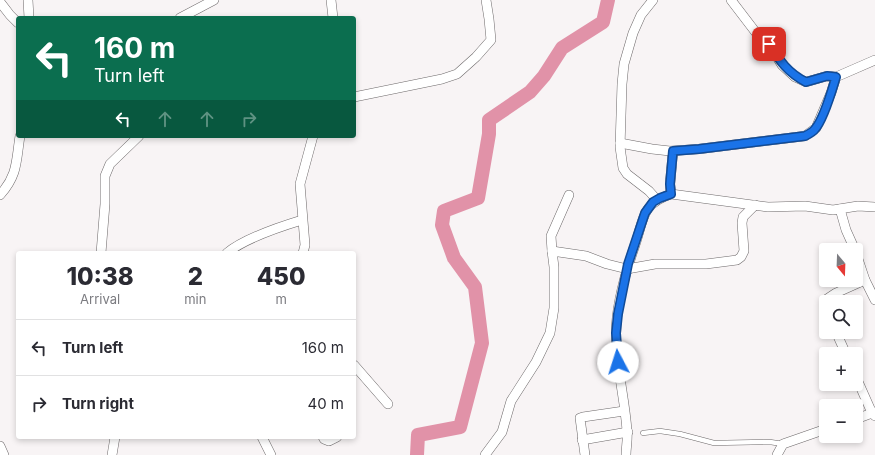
<!DOCTYPE html>
<html lang="en">
<head>
<meta charset="utf-8">
<style>
	body { margin:0; font-family:Inter,sans-serif; background:#f7f7f7; color:#2b2b33; height:100vh; display:flex; flex-direction:column; font-size:15px; white-space:nowrap }
	* { box-sizing:border-box; margin:0 }
	p { font-size:13px; color:#7c7c81 }
	.icon { flex:none; width:22px; height:22px; fill:none; stroke:currentColor; stroke-width:2; stroke-linecap:round; stroke-linejoin:round }
	.map { position:relative; flex:1; overflow:hidden }
	.panel { position:absolute; left:16px; top:251px; width:340px; height:188px; display:flex; flex-direction:column; background:#fff; border-radius:4px; box-shadow:0 2px 6px #0003 }
	.panel>* { flex:none }
	.banner { position:absolute; left:16px; top:16px; width:340px; height:122px; border-radius:4px; box-shadow:0 2px 6px #0003; background:#0b6e4f; color:#fff; overflow:hidden }
	.needle { width:26px; rotate:161deg }
	.fabs { position:absolute; left:819px; top:243px; display:grid; gap:8px }
	.fabs a { display:grid; place-items:center; width:44px; height:44px; border-radius:4px; background:#fff; box-shadow:0 2px 6px #0003; font-size:20px }
	.pin { position:absolute; display:grid; place-items:center; width:34px; height:34px; color:#fff; margin:-17px; border-radius:8px; box-shadow:0 2px 6px #0006 }
	.me { position:absolute; width:44px; margin:-22px; rotate:355deg; stroke-linejoin:round; filter:drop-shadow(0 0 3px #0008) }
	.turn { display:flex; align-items:center; gap:14px; height:84px; padding:0 12px; font-size:18px }
	.turn .icon { width:52px; height:52px; stroke-width:2.5 }
	.turn b { display:block; font-size:28px; line-height:34px }
	.lanes { display:flex; align-items:center; height:38px; padding:0 12px; background:#0003; justify-content:center; gap:20px; direction:ltr }
	.lanes .off { opacity:.35 }
	.eta { display:flex; justify-content:space-evenly; align-items:center; height:68px; text-align:center }
	.eta b { font-size:24px; font-weight:800; line-height:28px }
	ul { padding:0; list-style:none }
	li { display:flex; align-items:center; gap:12px; height:56px; padding:0 12px; border-top:1px solid #e1e1e2 }
	li div { flex:1 }
	li b { display:block; font-size:15px }
	li em { font-style:normal }
	.map>svg:first-child { display:block }
</style>
</head>
<body>
<div class="map">
<svg width="875" height="455" viewBox="0 0 875 455">
	<rect width="100%" height="100%" fill="#f8f4f5"/>
	<g fill="none" stroke-linecap="round" stroke-linejoin="round">
		<!-- river -->
		<polyline stroke="#e192a8" stroke-width="14" points="417,455 418,435 460,427 482,343 475,287 454,258 442,225 444,211 478,198 489,134 489,120 530,92 544,76 562,48 603,22 608,0"/>
		<!-- lane casing -->
		<g stroke="#6d696a" stroke-width="5.5">
			<polyline id="lane" points="643,433 660,431 680,434 714,443 770,442 783,444"/>
		</g>
		<!-- street casing -->
		<g stroke="#6d696a" stroke-width="10">
			<g id="street">
				<polyline points="28,0 29,18"/>
				<polyline points="331,0 333,18"/>
				<polyline points="653,0 641,15 633,33 624,64 622,84 620,147 623,168 627,174 649,191 657,200"/>
				<polyline points="731,0 757,34 769,44 782,65 795,77 806,82 827,76 836,77"/>
				<polyline points="0,2 10,15 18,23"/>
				<polyline points="180,18 214,0"/>
				<polyline points="354,97 442,79 457,74 476,57 491,40 489,19 486,0"/>
				<polyline points="620,143 652,149 670,151 699,149 805,136 816,128 831,93 836,77 875,60"/>
				<polyline points="671,194 670,184 673,151"/>
				<path d="M 0,195 C 18,175 16,161 20,136"/>
				<polyline points="840,209 846,230 855,250"/>
				<polyline points="552,251 551,236 569,195"/>
				<polyline points="101,253 105,204 105,176 110,164 139,136"/>
				<path d="M 227,253 C 245,238 279,227 302,220"/>
				<polyline points="303,253 305,245 300,184 313,136"/>
				<polyline points="856,253 865,280 875,300"/>
				<polyline points="827,302 827,299 836,293 865,280"/>
				<polyline points="836,332 846,354"/>
				<polyline points="354,365 388,404"/>
				<polyline points="856,377 872,413 875,416"/>
				<polyline points="856,419 875,412"/>
				<polyline points="262,437 271,455"/>
				<polyline points="323,437 324,439 329,441 337,437"/>
				<polyline points="582,440 628,432"/>
				<polyline points="0,446 4,455"/>
				<polyline points="112,455 115,437"/>
				<polyline points="485,455 502,432 511,401 536,362 550,333 554,308 554,267 552,251 586,256 607,264 627,269 655,264 706,264 737,260 741,257 744,251 742,223 743,217 755,205"/>
				<polyline points="585,455 580,418 583,417 624,411"/>
				<path d="M 626,455 C 626,447 628,439 627,431 C 625,399 616,367 616,334 C 616,307 626,271 635,245 C 644,219 641,204 671,194 L 768,207 L 805,206 L 833,210 L 858,206 L 875,207"/>
				<polyline points="777,455 783,444 826,429"/>
			</g>
		</g>
		<!-- lane -->
		<use href="#lane" stroke="#fff" stroke-width="4.5"/>
		<!-- street -->
		<use href="#street" stroke="#fff" stroke-width="9"/>
	</g>
	<g fill="none" stroke-linecap="round" stroke-linejoin="round">
		<!-- route casing -->
		<g stroke="#114b97" stroke-width="10">
			<path id="route" d="M 618,362 L 616,333 L 618,314 L 628,264 L 645,213 L 653,202 L 660,198 L 671,194 L 670,184 L 673,151 L 699,149 L 805,136 C 809,134 813,132 815,129 C 824,119 832,90 836,77 L 827,76 L 806,82 C 788,73 780,61 769,44"/>
		</g>
		<!-- route -->
		<use href="#route" stroke="#1a73e8" stroke-width="7"/>
	</g>
</svg>
<div class="fabs">
<a><svg class="needle" viewBox="-14 -14 28 28"><path d="M0-13l5 13h-10z" fill="#e53935"/><path d="M0 13l5-13h-10z" fill="#7c7c81"/></svg></a>
<a><svg class="icon" aria-label="search" viewBox="0 0 24 24"><circle cx="10" cy="10" r="6"/><path d="M15 15l6 6"/></svg></a>
<a>+</a>
<a>−</a>
</div>
<div class="pin" style="left:769px;top:44px;background:#d93025"><svg class="icon" aria-label="arrive" viewBox="0 0 24 24"><path d="M6 21V4h12l-3 4 3 4H6"/></svg></div>
<svg class="me" style="left:618px;top:362px" viewBox="-20 -20 40 40"><circle r="19" fill="#fff"/><path d="M0-13L10 11 0 6-10 11z" fill="#1a73e8"/></svg>
<div class="banner">
<div class="turn"><svg class="icon" aria-label="left" viewBox="0 0 24 24"><path d="M17 20v-9H6M10 6l-5 5 5 5"/></svg><div><b>160 m</b>Turn left</div></div>
<div class="lanes"><svg class="icon" aria-label="left" viewBox="0 0 24 24"><path d="M17 20v-9H6M10 6l-5 5 5 5"/></svg><svg class="icon off" aria-label="ahead" viewBox="0 0 24 24"><path d="M12 20V5M6 11l6-6 6 6"/></svg><svg class="icon off" aria-label="ahead" viewBox="0 0 24 24"><path d="M12 20V5M6 11l6-6 6 6"/></svg><svg class="icon off" aria-label="right" viewBox="0 0 24 24"><path d="M7 20v-9h11M14 6l5 5-5 5"/></svg></div>
</div>
<section class="panel">
<div class="eta">
<div><b>10:38</b><p>Arrival</p></div>
<div><b>2</b><p>min</p></div>
<div><b>450</b><p>m</p></div>
</div>
<ul>
<li><svg class="icon" aria-label="left" viewBox="0 0 24 24"><path d="M17 20v-9H6M10 6l-5 5 5 5"/></svg><div><b>Turn left</b></div><em>160 m</em></li>
<li><svg class="icon" aria-label="right" viewBox="0 0 24 24"><path d="M7 20v-9h11M14 6l5 5-5 5"/></svg><div><b>Turn right</b></div><em>40 m</em></li>
</ul>
</section>
</div>
</body>
</html>
